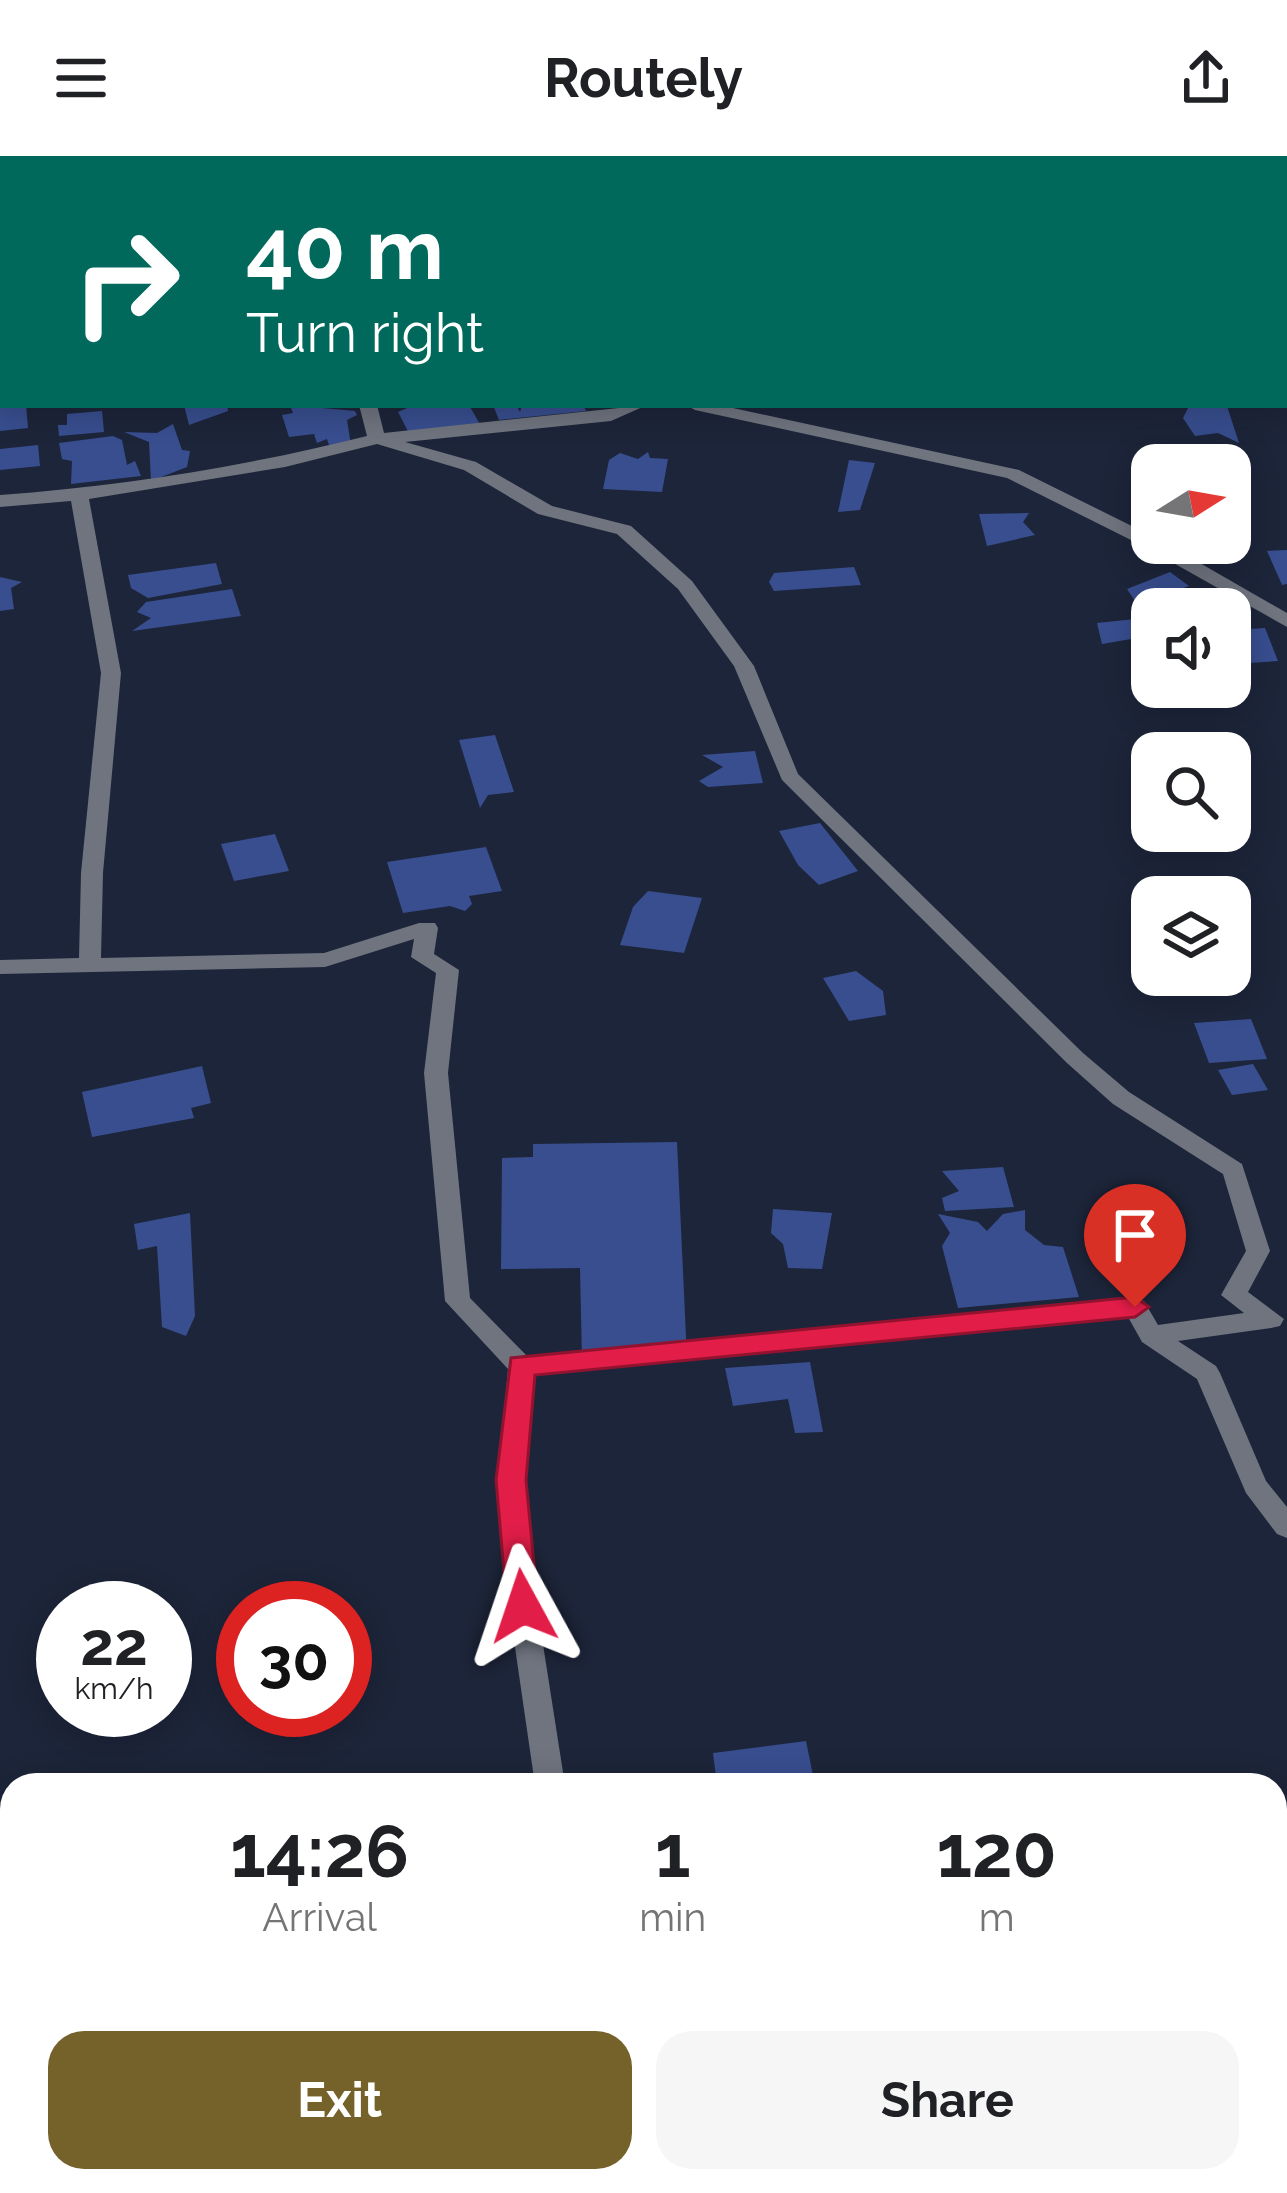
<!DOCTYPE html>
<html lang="en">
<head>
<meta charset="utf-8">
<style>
	body { margin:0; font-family:Raleway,sans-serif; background:#f6f6f6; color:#202124; height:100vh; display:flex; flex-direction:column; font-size:45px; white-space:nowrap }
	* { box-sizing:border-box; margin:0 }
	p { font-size:39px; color:#757577 }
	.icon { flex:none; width:66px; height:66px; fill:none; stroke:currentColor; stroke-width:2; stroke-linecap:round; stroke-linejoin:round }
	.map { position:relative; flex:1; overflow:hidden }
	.drawer { position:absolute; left:0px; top:1617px; width:1287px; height:420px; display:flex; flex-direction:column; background:#fff; border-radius:36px 36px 0 0; box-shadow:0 6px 30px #0003 }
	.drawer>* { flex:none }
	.top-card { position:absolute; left:0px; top:0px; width:1287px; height:252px; box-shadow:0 6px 30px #0003; background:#00695c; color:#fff; overflow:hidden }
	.needle { width:78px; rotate:79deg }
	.controls { position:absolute; left:1131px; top:288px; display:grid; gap:24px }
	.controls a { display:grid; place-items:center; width:120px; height:120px; border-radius:24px; background:#fff; box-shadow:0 6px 30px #0003; font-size:60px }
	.speed { position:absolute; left:36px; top:1425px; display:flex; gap:24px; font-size:60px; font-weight:700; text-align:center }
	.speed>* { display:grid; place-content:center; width:156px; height:156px; border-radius:50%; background:#fff; box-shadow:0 6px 30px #0003; line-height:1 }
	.speed small { font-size:30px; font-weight:400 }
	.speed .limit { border:18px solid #d22; background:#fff; color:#111 }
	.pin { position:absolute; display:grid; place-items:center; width:102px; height:102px; color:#fff; margin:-123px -51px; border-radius:50% 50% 50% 0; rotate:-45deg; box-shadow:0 0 12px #0007 }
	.pin .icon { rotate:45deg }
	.me { position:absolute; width:132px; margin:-66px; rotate:355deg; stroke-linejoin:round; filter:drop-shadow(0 0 9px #0008) }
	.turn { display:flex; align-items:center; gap:42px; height:252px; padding:0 48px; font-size:54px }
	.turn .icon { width:156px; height:156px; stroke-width:2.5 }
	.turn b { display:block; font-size:84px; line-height:102px }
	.eta { display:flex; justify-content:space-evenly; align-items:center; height:204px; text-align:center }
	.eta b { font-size:72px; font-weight:700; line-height:84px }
	.action { display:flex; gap:24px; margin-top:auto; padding:24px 48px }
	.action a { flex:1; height:138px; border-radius:36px; background:#75622b; color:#fff; font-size:48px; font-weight:700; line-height:138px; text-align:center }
	.action a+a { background:#f6f6f6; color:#202124 }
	header { display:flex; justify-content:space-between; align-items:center; height:156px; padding:0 48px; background:#fff; font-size:54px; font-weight:700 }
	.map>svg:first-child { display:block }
</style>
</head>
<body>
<header><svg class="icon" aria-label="menu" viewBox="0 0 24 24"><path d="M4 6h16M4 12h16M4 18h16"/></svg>Routely<svg class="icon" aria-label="share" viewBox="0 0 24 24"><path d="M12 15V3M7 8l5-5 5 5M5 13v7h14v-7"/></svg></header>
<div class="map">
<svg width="1287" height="2037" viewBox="0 0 1287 2037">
	<rect width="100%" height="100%" fill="#1d253a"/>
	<!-- building -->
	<g fill="#384e8f">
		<polygon points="0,249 26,249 28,272 0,275"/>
		<polygon points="184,249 227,249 228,255 189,269"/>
		<polygon points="290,249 355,255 357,259 347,264 351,289 330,292 327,283 317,287 314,278 289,281 282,259 293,257"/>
		<polygon points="414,249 469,249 482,272 411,281 398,256"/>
		<polygon points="493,249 516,249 520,256 522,249 583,249 586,255 499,264"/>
		<polygon points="1189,250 1227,250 1239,287 1218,277 1195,280 1183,262"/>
		<polygon points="102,255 104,276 59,280 58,269 67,269 67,258"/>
		<polygon points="173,268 182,294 190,295 187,311 151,325 149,286 124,276 157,277"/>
		<polygon points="113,280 122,284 127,309 135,305 141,320 71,328 72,305 62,303 59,287"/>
		<polygon points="38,289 40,310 0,314 0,293"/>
		<polygon points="648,296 650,302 668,303 662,336 603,333 609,304 620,297 638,303"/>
		<polygon points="849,304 875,307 860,354 838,356"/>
		<polygon points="1029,357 1023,366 1035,379 987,390 979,358"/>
		<polygon points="1287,394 1287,428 1282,429 1267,395"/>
		<polygon points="216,407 222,428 148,442 131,432 128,419"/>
		<polygon points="854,411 861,429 774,435 769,426 774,417"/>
		<polygon points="1170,416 1189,430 1137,448 1127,433"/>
		<polygon points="0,421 22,426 11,432 14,453 0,455"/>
		<polygon points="232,433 241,460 132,475 151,462 137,456 146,446"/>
		<polygon points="1135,463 1143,481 1102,488 1097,467"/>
		<polygon points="1265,472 1278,505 1249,507 1234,474"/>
		<polygon points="495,579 514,636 488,639 480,652 459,584"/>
		<polygon points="755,595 763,627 708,631 699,625 723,611 702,599"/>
		<polygon points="820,667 858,715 819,729 798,709 779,675"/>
		<polygon points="275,678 289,715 234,725 221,688"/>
		<polygon points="486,691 502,735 469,740 472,748 465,755 450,750 403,757 387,706"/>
		<polygon points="648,735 702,742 684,797 620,789 633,751"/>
		<polygon points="856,815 883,835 886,859 849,865 823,822"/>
		<polygon points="1251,863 1267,903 1209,907 1194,867"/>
		<polygon points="1253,908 1268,934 1232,939 1218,914"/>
		<polygon points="202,910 211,947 191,952 194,962 92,981 82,936"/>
		<polygon points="677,986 687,1202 582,1204 580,1112 501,1113 502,1002 533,1001 533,988"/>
		<polygon points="1003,1011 1014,1051 945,1055 942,1042 959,1035 942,1015"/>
		<polygon points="773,1053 832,1057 822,1113 788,1112 783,1088 771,1077"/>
		<polygon points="1025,1054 1025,1074 1044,1089 1063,1091 1079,1141 958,1152 942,1090 950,1077 938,1058 978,1066 987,1075 1003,1058"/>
		<polygon points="190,1057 195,1160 186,1180 162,1171 157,1090 138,1094 134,1068"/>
		<polygon points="810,1206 823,1276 795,1277 788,1243 733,1250 725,1212"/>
		<polygon points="806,1585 815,1629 717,1629 713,1597"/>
		<polygon points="1287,1902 1287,1950 1275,1951 1275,1903"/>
	</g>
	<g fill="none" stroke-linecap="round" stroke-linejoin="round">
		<!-- street -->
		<g fill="#6f747f" fill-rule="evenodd">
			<polygon points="149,0 165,0 167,3 151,3"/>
			<path d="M 359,249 L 377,249 L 384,277 L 647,249 L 611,265 L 405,286 L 476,306 L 552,350 L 631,370 L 692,425 L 754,510 L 798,618 L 1083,897 L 1129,936 L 1242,1008 L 1270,1095 L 1248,1136 L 1284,1163 L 1280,1170 L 1271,1172 L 1178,1185 L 1216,1210 L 1220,1217 L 1266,1325 L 1287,1351 L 1287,1382 L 1277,1378 L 1246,1337 L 1197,1223 L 1142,1186 L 1128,1161 L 533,1218 L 524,1324 L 537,1450 L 565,1629 L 535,1629 L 509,1450 L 498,1324 L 508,1213 L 445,1145 L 424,917 L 436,817 L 411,801 L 414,783 L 325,811 L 0,818 L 0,804 L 79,802 L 81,717 L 101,517 L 71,345 L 0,351 L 0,339 C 124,330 247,310 367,280 ZM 377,288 L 464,314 L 538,358 L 617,378 L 678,433 L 734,510 L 782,624 L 1067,907 L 1113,948 L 1223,1018 L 1246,1095 L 1221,1139 L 1244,1157 L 1158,1169 L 1144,1145 L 1135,1142 L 527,1200 L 470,1142 L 448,917 L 459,814 L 434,798 L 438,772 L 435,767 L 419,767 L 324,797 L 101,802 L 103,717 L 121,517 L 89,343 L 285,311 Z"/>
			<polygon points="686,249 719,249 1019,314 1152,380 1152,387 1165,387 1287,457 1287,471 1145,391 1007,322 695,254"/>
			<polygon points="1287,1834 1287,1862 1275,1863 1275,1835"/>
			<polygon points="169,2025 201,2025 199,2037 167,2037"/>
		</g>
	</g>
	<!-- route -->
	<polygon fill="#e11d48" stroke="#92132f" stroke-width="3" points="1135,1141 1149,1151 1135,1161 535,1219 526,1324 538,1450 523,1463 507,1450 496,1324 511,1202"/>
</svg>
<div class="controls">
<a><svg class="needle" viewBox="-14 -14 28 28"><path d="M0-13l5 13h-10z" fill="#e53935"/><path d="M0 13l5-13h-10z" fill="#757577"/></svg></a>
<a><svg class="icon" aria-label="sound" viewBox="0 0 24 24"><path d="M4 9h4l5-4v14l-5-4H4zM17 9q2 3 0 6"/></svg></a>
<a><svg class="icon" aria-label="search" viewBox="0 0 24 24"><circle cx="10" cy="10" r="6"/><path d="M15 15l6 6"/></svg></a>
<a><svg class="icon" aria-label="layers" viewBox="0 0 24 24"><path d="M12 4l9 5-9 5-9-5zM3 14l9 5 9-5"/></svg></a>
</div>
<div class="speed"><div>22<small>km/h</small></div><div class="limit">30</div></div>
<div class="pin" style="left:1135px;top:1151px;background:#d93025"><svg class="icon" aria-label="arrive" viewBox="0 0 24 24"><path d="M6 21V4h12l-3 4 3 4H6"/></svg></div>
<svg class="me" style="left:523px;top:1450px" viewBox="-20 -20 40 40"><path d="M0-17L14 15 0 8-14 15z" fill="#e11d48" stroke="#fff" stroke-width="4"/></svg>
<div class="top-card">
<div class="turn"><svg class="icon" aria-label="right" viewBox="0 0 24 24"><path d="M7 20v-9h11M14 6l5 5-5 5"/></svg><div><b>40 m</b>Turn right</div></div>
</div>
<section class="drawer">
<div class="eta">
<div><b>14:26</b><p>Arrival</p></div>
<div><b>1</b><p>min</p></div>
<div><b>120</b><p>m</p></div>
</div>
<div class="action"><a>Exit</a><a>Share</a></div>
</section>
</div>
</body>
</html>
